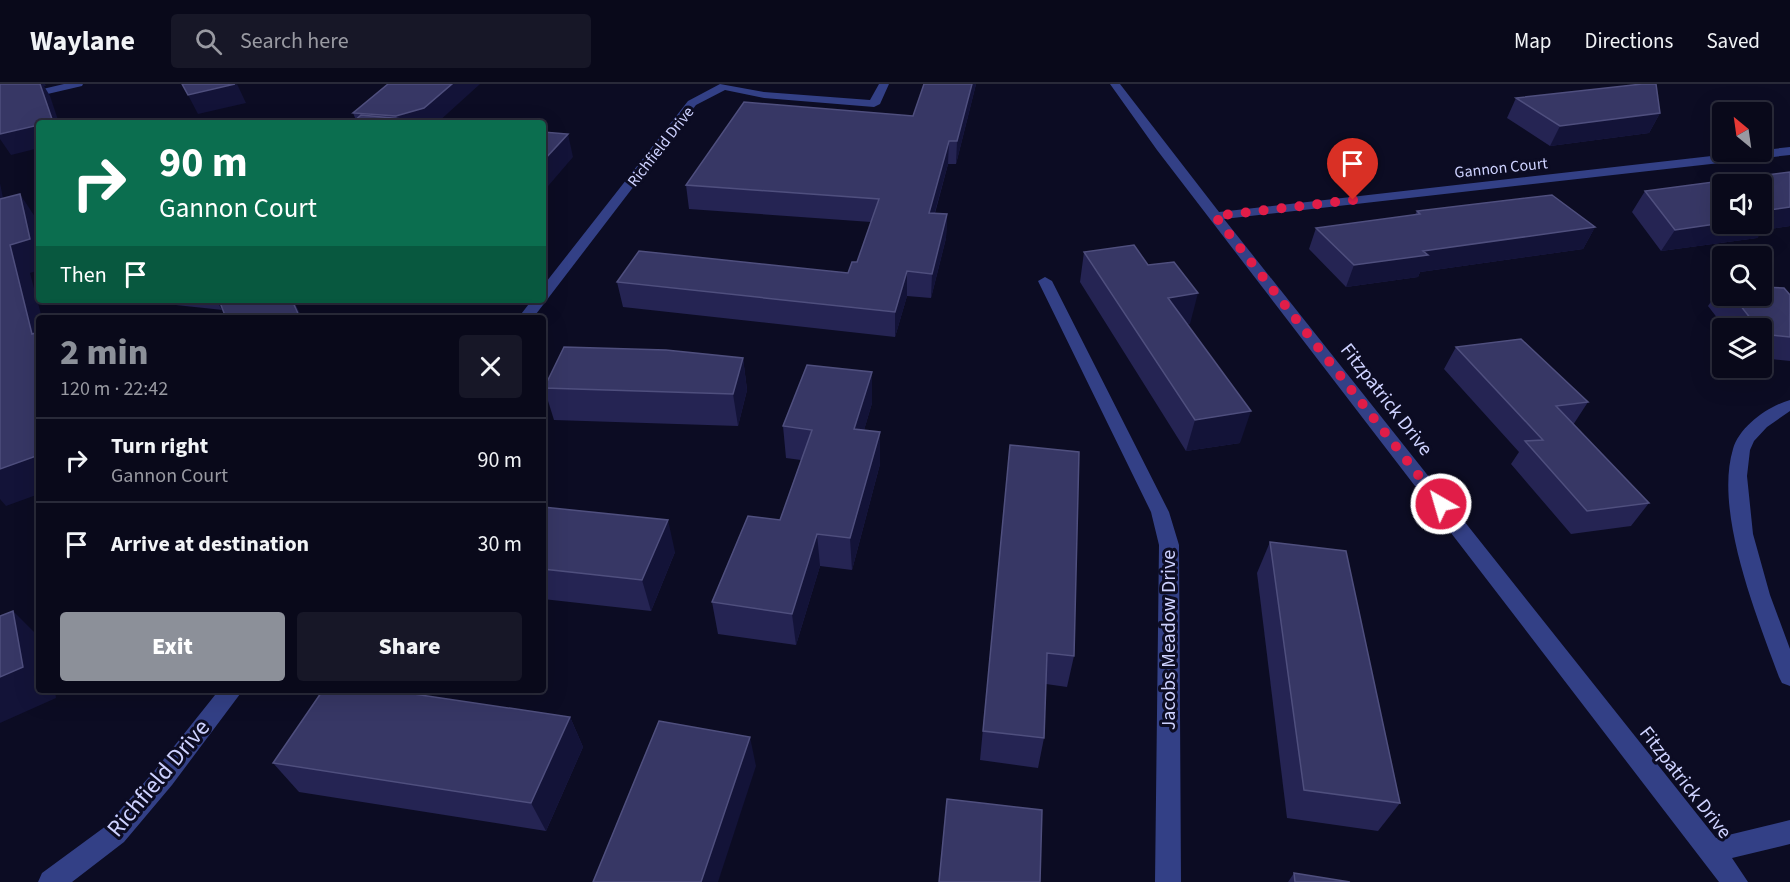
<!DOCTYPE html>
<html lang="en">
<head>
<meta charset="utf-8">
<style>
	body { margin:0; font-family:"Source Sans 3",sans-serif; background:#171727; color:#f1f3f6; height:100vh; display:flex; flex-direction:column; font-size:22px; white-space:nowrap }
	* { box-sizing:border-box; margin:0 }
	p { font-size:20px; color:#999aa2 }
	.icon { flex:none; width:33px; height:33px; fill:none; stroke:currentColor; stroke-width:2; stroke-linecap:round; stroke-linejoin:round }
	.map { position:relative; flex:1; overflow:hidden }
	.panel { position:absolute; left:36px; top:231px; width:510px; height:378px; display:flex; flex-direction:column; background:#09091a; border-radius:6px; box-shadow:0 6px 24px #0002,0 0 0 2px #292a39 }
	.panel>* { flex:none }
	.guide { position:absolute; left:36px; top:36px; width:510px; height:183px; border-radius:6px; box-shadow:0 6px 24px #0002,0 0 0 2px #292a39; background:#0b6e4f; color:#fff; overflow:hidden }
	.needle { width:39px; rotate:331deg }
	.fabs { position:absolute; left:1712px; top:18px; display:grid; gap:12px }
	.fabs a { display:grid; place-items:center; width:60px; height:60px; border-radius:6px; background:#09091a; box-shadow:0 6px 24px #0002,0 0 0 2px #292a39; font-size:30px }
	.pin { position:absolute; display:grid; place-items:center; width:51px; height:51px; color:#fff; margin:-62px -26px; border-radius:50% 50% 50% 0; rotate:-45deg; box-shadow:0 0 6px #0007 }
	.pin .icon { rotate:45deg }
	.me { position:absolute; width:66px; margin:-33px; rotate:322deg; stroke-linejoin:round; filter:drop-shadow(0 0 4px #0008) }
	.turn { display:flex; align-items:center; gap:21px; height:126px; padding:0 24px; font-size:27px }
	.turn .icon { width:78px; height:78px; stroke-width:2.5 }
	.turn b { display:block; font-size:42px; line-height:51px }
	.then { display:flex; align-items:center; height:57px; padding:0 24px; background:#0003; gap:12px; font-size:22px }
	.round { display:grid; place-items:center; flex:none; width:63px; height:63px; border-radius:6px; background:#171727 }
	.summary { display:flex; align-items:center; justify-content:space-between; height:102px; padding:0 24px }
	h1 { font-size:36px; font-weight:800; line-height:45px; color:#8c9099 }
	.button { display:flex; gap:12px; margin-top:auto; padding:12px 24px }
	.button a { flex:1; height:69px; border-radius:6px; background:#8c9099; color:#fff; font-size:24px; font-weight:800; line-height:69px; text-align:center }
	.button a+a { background:#171727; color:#f1f3f6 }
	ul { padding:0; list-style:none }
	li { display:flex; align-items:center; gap:18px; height:84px; padding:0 24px; border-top:2px solid #292a39 }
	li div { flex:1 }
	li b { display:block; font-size:22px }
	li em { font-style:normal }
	header { display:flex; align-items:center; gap:36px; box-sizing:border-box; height:84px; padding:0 30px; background:#09091a; border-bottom:2px solid #292a39 }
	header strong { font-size:28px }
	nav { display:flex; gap:33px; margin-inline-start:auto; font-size:21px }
	.search { width:420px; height:54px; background:#171727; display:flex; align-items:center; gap:15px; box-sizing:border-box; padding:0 21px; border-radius:6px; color:#999aa2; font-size:22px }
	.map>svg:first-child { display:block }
</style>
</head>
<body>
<header>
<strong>Waylane</strong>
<div class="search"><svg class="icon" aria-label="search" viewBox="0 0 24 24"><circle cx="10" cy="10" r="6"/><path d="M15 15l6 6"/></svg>Search here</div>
<nav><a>Map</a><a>Directions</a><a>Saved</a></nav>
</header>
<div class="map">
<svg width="1790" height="798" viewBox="0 0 1790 798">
	<rect width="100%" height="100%" fill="#0c0c23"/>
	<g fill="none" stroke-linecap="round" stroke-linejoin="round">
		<!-- minor -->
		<g fill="#334086" fill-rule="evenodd">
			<polygon points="64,0 83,0 82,2 0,21 0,15"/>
			<polygon points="720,0 764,8 870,16 879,0 889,0 880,20 874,23 764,14 725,6 696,21 533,234 518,234 532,216 543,216 543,202 688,17"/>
			<polygon points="1110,0 1120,0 1219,128 1790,63 1790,71 1224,135 1716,754 1790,736 1790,760 1732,774 1748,798 1719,798 1157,66"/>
			<polygon points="1045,193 1052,197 1169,428 1179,461 1181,798 1155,798 1159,461 1151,428 1038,197"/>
			<path d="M 1790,316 L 1790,327 L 1767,343 L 1754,357 L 1750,366 L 1747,392 L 1753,450 L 1770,511 L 1790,565 L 1790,602 L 1782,599 L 1779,593 C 1757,533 1714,428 1733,365 C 1739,343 1768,322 1790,316 Z"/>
			<polygon points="219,606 243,606 172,701 124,758 72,798 38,798 42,789 106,742 156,685"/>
		</g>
	</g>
	<!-- wall -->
	<g fill="#252453">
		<polygon points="388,0 437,38 356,36 353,29"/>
		<polygon points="924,0 976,0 956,80 948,80 935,129 947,130 946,154 931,214 907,212 895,253 623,223 617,198 848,189 857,178 871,138 689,125 686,101 913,32"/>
		<polygon points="1516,14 1660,29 1649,49 1550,62 1507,34"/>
		<polygon points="1790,88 1790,142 1763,146 1757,154 1661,167 1632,128 1645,107"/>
		<polygon points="1417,127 1595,143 1583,165 1420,188 1418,193 1346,203 1309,165 1316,144 1415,131"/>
		<polygon points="1084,168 1190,240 1187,240 1240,359 1186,367 1080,198"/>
		<polygon points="1722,202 1722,212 1790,211 1790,277 1761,274 1761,244 1725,244 1708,222"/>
		<polygon points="164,216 293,216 302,234 226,234 223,226 166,220"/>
		<polygon points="1456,263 1588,318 1573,341 1649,419 1631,442 1571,450 1511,380 1519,368 1444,285"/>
		<polygon points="743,274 747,306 738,342 554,336 544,304"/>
		<polygon points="872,288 872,319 864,346 880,380 852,486 820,482 796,561 718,550 712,518 780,436 801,376 786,374 783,342"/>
		<polygon points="1010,361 1074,572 1067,603 1046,600 1044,654 1038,684 980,676"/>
		<polygon points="543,423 675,468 651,527 543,515"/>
		<polygon points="1270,458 1400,719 1378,747 1287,734 1257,489"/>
		<polygon points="570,633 583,663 546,747 299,708 273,679"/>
		<polygon points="1294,789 1350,798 1288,798"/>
	</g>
	<!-- shaded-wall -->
	<g fill="#131338">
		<polygon points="0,0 45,0 46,2 44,2 50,12 59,39 48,39"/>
		<polygon points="237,0 246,19 198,30 188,11"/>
		<polygon points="452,0 480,0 437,39 399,39 396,32"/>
		<polygon points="972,0 976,0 956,80 957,57"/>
		<polygon points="1660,29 1649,49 1550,62 1560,42"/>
		<polygon points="39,41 39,64 11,71 0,55 0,50"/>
		<polygon points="568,50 573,73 543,108 543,77"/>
		<polygon points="949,57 948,80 928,153 929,129"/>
		<polygon points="0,99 9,145 0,133"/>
		<polygon points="20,110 39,139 39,186 30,189 42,234 39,234 39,260 32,250 10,161"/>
		<polygon points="1790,123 1790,142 1763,146 1757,154 1661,167 1675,146 1722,139 1761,140 1761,128 1762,127"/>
		<polygon points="947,130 946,154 931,214 932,190"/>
		<polygon points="1595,143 1583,165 1420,188 1418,193 1346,203 1354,181 1423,167"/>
		<polygon points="907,187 907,212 895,253 895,228"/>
		<polygon points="1198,209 1190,240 1161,244 1168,214"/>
		<polygon points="216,216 233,216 222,226"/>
		<polygon points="292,216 293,216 302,234 300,234"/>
		<polygon points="743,274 747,306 738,342 733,310"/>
		<polygon points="872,288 872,319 855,377 854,345"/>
		<polygon points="1251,327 1240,359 1186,367 1195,336"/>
		<polygon points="880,348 880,380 852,486 850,454"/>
		<polygon points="39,371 39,410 6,422 0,415 0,385"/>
		<polygon points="668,436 675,468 651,527 642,496"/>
		<polygon points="817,450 820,482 796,561 792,530"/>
		<polygon points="13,527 39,553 39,606 55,606 56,614 0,639 0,593"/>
		<polygon points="570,633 583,663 546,747 531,719"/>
		<polygon points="750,653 756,682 718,798 701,798"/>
	</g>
	<!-- building -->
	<g fill="#373765" stroke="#4f4f7e" stroke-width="1.5">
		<polygon points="0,0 40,0 53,38 48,39 39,39 39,41 0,50"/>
		<polygon points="182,0 235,0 188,11"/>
		<polygon points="388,0 452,0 424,24 396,32 353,29"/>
		<polygon points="924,0 972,0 957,57 949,57 929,129 947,130 932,190 907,187 895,228 617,198 639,167 848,189 852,178 857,178 879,115 686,101 744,18 913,32"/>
		<polygon points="1642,0 1656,0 1660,29 1560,42 1516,14"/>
		<polygon points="361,31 444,39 352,39"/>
		<polygon points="543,48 568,50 543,77"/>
		<polygon points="1790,88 1790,123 1762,127 1772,133 1761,134 1761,100 1722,100 1722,139 1675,146 1645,107"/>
		<polygon points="20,110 30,155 10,161 32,250 39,248 39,371 0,385 0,115"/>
		<polygon points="1552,111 1595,143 1423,167 1428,171 1354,181 1316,144 1420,130 1417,127"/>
		<polygon points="1134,161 1148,181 1174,178 1198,209 1168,214 1251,327 1195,336 1084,168"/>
		<polygon points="1761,203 1784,204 1790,211 1790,253 1762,250 1761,249 1761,244 1758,244 1733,212 1761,212"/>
		<polygon points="219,216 292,216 300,234 226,234"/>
		<polygon points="1521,255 1588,318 1556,322 1649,419 1587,427 1525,357 1543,356 1456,263"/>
		<polygon points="564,263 666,266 743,274 733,310 544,304"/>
		<polygon points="807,281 872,288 854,345 880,348 850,454 817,450 792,530 712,518 748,432 780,436 812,346 783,342"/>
		<polygon points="1010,361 1079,368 1074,572 1047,569 1044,654 983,647"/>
		<polygon points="543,423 668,436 642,496 543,485"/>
		<polygon points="1270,458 1346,467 1400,719 1304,706"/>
		<polygon points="13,527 23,583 0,593 0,532"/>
		<polygon points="323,606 387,606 570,633 531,719 273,679"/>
		<polygon points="659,637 750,653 701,798 593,798"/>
		<polygon points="947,715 1042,726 1040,798 939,798"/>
		<polygon points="1294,789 1350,798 1295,798"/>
	</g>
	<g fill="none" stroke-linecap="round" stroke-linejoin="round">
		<!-- route -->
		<polyline stroke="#e11d48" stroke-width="10" stroke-dasharray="0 18" points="1353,116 1215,132 1441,420"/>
	</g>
	<g text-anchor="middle" stroke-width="6" stroke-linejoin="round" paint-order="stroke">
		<!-- far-street labels -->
		<g font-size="16" fill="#ced2ff" stroke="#0c0c23">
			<text transform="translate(660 62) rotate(-52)" y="6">Richfield Drive</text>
			<text transform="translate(1501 83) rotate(-6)" y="6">Gannon Court</text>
		</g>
		<!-- street labels -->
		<g font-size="20" fill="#ced2ff" stroke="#0c0c23">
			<text transform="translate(1387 315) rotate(52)" y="7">Fitzpatrick Drive</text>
			<text transform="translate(1168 556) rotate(-90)" y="7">Jacobs Meadow Drive</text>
			<text transform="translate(1686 698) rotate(52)" y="7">Fitzpatrick Drive</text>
		</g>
		<!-- near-street labels -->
		<g font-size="24" fill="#ced2ff" stroke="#0c0c23">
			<text transform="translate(158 694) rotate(-50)" y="8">Richfield Drive</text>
		</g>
	</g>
</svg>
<div class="fabs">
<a><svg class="needle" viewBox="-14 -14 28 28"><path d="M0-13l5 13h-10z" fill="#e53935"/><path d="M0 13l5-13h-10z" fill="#999aa2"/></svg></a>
<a><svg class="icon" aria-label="sound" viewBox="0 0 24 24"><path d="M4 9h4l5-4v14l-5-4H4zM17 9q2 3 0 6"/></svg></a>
<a><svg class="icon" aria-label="search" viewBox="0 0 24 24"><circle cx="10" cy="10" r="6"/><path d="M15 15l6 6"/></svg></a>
<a><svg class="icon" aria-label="layers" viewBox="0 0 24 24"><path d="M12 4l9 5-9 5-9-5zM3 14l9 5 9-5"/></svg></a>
</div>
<div class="pin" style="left:1353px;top:116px;background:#d93025"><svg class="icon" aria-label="arrive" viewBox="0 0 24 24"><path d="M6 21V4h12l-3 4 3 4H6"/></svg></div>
<svg class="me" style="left:1441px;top:420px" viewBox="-20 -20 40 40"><circle r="17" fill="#e11d48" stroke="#fff" stroke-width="3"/><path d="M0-11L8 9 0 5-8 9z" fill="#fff"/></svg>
<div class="guide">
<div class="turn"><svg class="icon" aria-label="right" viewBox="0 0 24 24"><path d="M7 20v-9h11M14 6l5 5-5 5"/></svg><div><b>90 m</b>Gannon Court</div></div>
<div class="then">Then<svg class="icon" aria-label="arrive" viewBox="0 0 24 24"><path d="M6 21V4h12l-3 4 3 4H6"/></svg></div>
</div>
<section class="panel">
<div class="summary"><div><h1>2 min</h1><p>120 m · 22:42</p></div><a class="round"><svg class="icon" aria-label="close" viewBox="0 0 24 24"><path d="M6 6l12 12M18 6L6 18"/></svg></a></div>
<ul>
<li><svg class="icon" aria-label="right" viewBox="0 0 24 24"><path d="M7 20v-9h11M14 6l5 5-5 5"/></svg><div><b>Turn right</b><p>Gannon Court</p></div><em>90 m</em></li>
<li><svg class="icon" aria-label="arrive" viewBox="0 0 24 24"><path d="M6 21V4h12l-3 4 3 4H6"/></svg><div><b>Arrive at destination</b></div><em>30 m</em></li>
</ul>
<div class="button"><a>Exit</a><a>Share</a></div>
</section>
</div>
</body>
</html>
